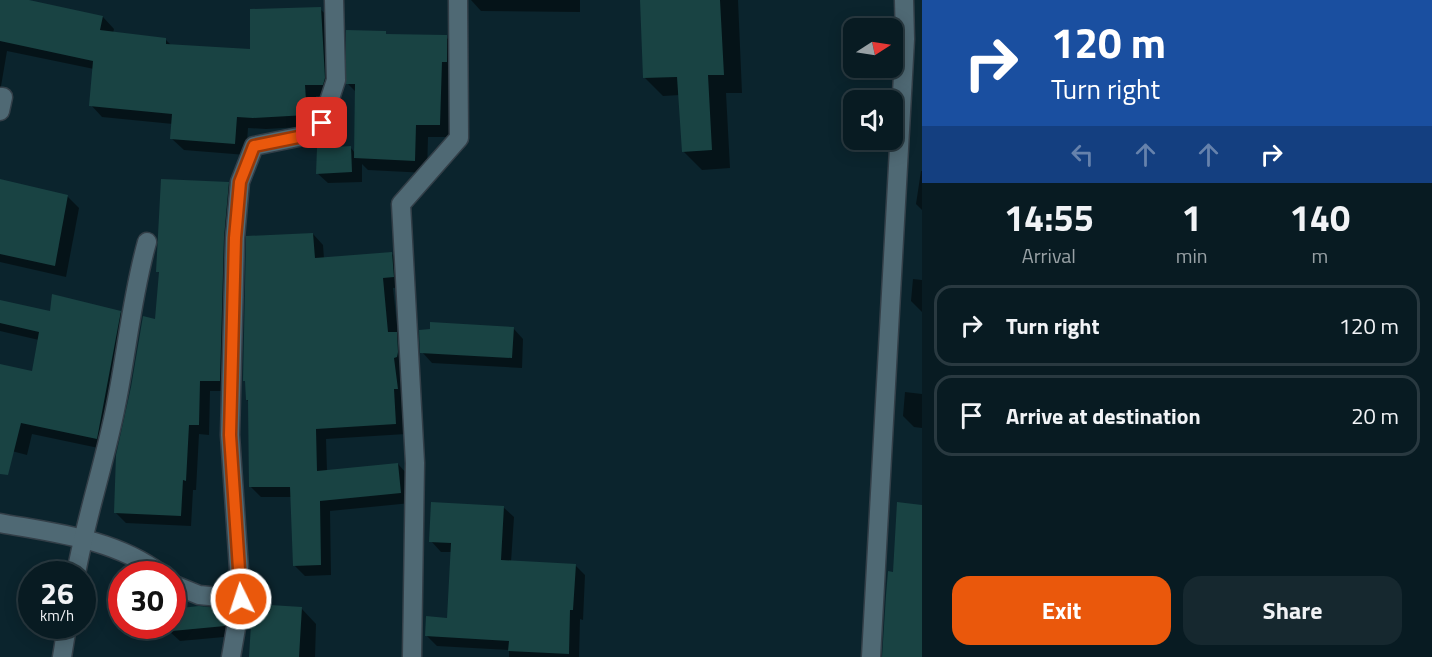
<!DOCTYPE html>
<html lang="en">
<head>
<meta charset="utf-8">
<style>
	body { margin:0; font-family:"Titillium Web",sans-serif; background:#16282f; color:#f1f3f6; height:100vh; display:flex; flex-direction:column; font-size:22px; white-space:nowrap }
	* { box-sizing:border-box; margin:0 }
	p { font-size:20px; color:#98a1a5 }
	.icon { flex:none; width:33px; height:33px; fill:none; stroke:currentColor; stroke-width:2; stroke-linecap:round; stroke-linejoin:round }
	.map { position:relative; flex:1; overflow:hidden }
	.side { display:flex; flex-direction:column; background:#081b22; width:510px }
	.side>* { flex:none }
	.top-card { background:#1a4fa0; color:#fff; overflow:hidden }
	.needle { width:39px; rotate:78deg }
	.tools { position:absolute; left:843px; top:18px; display:grid; gap:12px }
	.tools a { display:grid; place-items:center; width:60px; height:60px; border-radius:12px; background:#081b22; box-shadow:0 3px 15px #0003,0 0 0 2px #293940; font-size:30px }
	.speed { position:absolute; left:18px; top:561px; display:flex; gap:12px; font-size:30px; font-weight:700; text-align:center }
	.speed>* { display:grid; place-content:center; width:78px; height:78px; border-radius:50%; background:#081b22; box-shadow:0 3px 15px #0003,0 0 0 2px #293940; line-height:1 }
	.speed small { font-size:15px; font-weight:400 }
	.speed .limit { border:9px solid #d22; background:#fff; color:#111 }
	.pin { position:absolute; display:grid; place-items:center; width:51px; height:51px; color:#fff; margin:-26px; border-radius:12px; box-shadow:0 3px 9px #0006 }
	.me { position:absolute; width:66px; margin:-33px; rotate:356deg; stroke-linejoin:round; filter:drop-shadow(0 0 4px #0008) }
	.turn { display:flex; align-items:center; gap:21px; height:126px; padding:0 30px; font-size:27px }
	.turn .icon { width:78px; height:78px; stroke-width:2.5 }
	.turn b { display:block; font-size:42px; line-height:51px }
	.lanes { display:flex; align-items:center; height:57px; padding:0 30px; background:#0003; justify-content:center; gap:30px; direction:ltr }
	.lanes .off { opacity:.35 }
	.eta { display:flex; justify-content:space-evenly; align-items:center; height:102px; text-align:center }
	.eta b { font-size:36px; font-weight:700; line-height:42px }
	.cta { display:flex; gap:12px; margin-top:auto; padding:12px 30px }
	.cta a { flex:1; height:69px; border-radius:18px; background:#ea580c; color:#fff; font-size:24px; font-weight:700; line-height:69px; text-align:center }
	.cta a+a { background:#16282f; color:#f1f3f6 }
	ul { padding:0; list-style:none }
	li { display:flex; align-items:center; gap:18px; height:81px; margin:0 12px 9px; padding:0 18px; border:3px solid #293940; border-radius:18px }
	li div { flex:1 }
	li b { display:block; font-size:22px }
	li em { font-style:normal }
	main { display:flex; flex:1; min-height:0 }
	.map>svg:first-child { display:block }
</style>
</head>
<body>
<main>
<div class="map">
<svg width="922" height="657" viewBox="0 0 922 657">
	<rect width="100%" height="100%" fill="#0b242d"/>
	<!-- shadow -->
	<g fill="#0007">
		<polygon points="0,0 22,0 103,17 114,29 113,33 166,40 172,46 245,61 320,9 332,20 334,96 316,96 318,126 266,129 248,128 246,155 184,150 172,139 173,124 102,117 91,105 94,69 7,51 0,92"/>
		<polygon points="471,0 580,0 580,12 481,11"/>
		<polygon points="641,0 738,0 742,93 726,93 730,168 702,170 683,151 680,95 663,96 644,77"/>
		<polygon points="385,33 388,36 446,37 459,50 452,137 428,137 427,173 368,170 362,164 362,182 328,183 317,173 351,148 355,153 357,93 348,84"/>
		<polygon points="921,171 922,171 922,210 916,204"/>
		<polygon points="0,180 67,196 79,208 66,277 0,262"/>
		<polygon points="228,183 239,194 230,391 210,391 209,435 199,434 196,490 193,490 191,526 126,523 115,512 156,321 160,273 157,271"/>
		<polygon points="313,234 323,245 324,259 392,254 402,264 404,287 393,288 398,335 407,344 406,434 326,439 327,471 398,464 408,475 411,503 330,511 331,575 305,576 294,565 292,497 261,497 250,486 250,403 247,400"/>
		<polygon points="913,279 922,280 922,312 911,301"/>
		<polygon points="0,306 64,313 120,312 132,324 108,450 32,434 27,455 0,448 0,365 34,373 39,340 0,331"/>
		<polygon points="513,328 523,339 522,368 432,363 422,352"/>
		<polygon points="905,392 922,394 922,428 914,427 903,416"/>
		<polygon points="503,507 514,517 511,562 575,565 585,575 583,620 580,619 579,657 509,657 509,650 437,646 427,636 449,619 452,552 441,552 431,541"/>
		<polygon points="301,608 316,624 315,657 251,657 252,626 250,624"/>
		<polygon points="227,610 238,621 235,636 180,641 169,631 169,626"/>
	</g>
	<!-- building -->
	<g fill="#194343">
		<polygon points="0,0 29,0 103,16 100,30 166,38 166,44 250,49 250,9 321,7 325,78 323,85 305,85 307,115 253,118 237,117 235,144 170,139 172,114 89,106 93,61 0,41"/>
		<polygon points="640,0 720,0 724,75 708,75 712,150 682,152 677,77 643,78"/>
		<polygon points="346,30 386,31 386,34 447,35 447,62 442,62 440,125 416,125 415,161 354,158 355,84 346,84"/>
		<polygon points="351,146 352,172 316,174 317,148"/>
		<polygon points="0,179 68,195 55,266 0,254"/>
		<polygon points="161,179 229,182 224,238 220,381 200,381 199,425 189,425 186,481 183,480 181,516 114,513 116,455 131,387 143,316 155,319 159,272 156,272"/>
		<polygon points="313,233 315,258 392,252 394,277 383,278 388,332 397,332 398,352 397,357 394,358 398,389 394,389 396,424 316,429 317,471 398,463 401,493 320,501 321,565 293,566 290,487 249,487 248,400 246,400 245,381 243,381 246,239 246,236"/>
		<polygon points="52,294 121,311 97,439 21,423 8,475 0,474 0,364 32,371 39,332 0,323 0,300 50,311"/>
		<polygon points="430,322 514,327 512,358 420,353 419,330 430,329"/>
		<polygon points="431,502 504,506 501,560 576,564 573,610 570,610 569,654 508,651 509,641 425,636 426,616 447,618 451,543 429,542"/>
		<polygon points="897,502 922,505 922,657 882,657 886,595 888,571 893,572"/>
		<polygon points="252,604 302,607 299,657 249,657 251,624 248,624"/>
		<polygon points="199,606 228,609 225,626 172,631 172,609"/>
	</g>
	<g fill="none" stroke-linecap="round" stroke-linejoin="round">
		<!-- minor casing -->
		<g stroke="#333f48" stroke-width="21">
			<g id="minor">
				<polyline points="0,97 3,97 0,111"/>
				<path d="M 0,523 C 55,533 115,539 161,574"/>
				<path d="M 76,574 C 86,517 105,462 116,405 C 127,351 132,295 147,242"/>
				<polyline points="172,584 199,595 241,599"/>
				<polyline points="62,657 67,626"/>
				<polyline points="231,657 241,599 230,435 235,238 240,182 254,146 313,134 322,123 336,80 334,0"/>
				<polyline points="412,657 415,463 401,204 459,138 458,0"/>
				<polyline points="871,657 905,39 904,0"/>
			</g>
		</g>
		<!-- minor -->
		<use href="#minor" stroke="#4f6974" stroke-width="18"/>
	</g>
	<g fill="none" stroke-linecap="round" stroke-linejoin="round">
		<!-- route casing -->
		<g stroke="#983908" stroke-width="15">
			<polyline id="route" points="241,599 230,435 235,238 240,182 254,146 313,134 322,123"/>
		</g>
		<!-- route -->
		<use href="#route" stroke="#ea580c" stroke-width="10"/>
	</g>
</svg>
<div class="tools">
<a><svg class="needle" viewBox="-14 -14 28 28"><path d="M0-13l5 13h-10z" fill="#e53935"/><path d="M0 13l5-13h-10z" fill="#98a1a5"/></svg></a>
<a><svg class="icon" aria-label="sound" viewBox="0 0 24 24"><path d="M4 9h4l5-4v14l-5-4H4zM17 9q2 3 0 6"/></svg></a>
</div>
<div class="speed"><div>26<small>km/h</small></div><div class="limit">30</div></div>
<div class="pin" style="left:322px;top:123px;background:#d93025"><svg class="icon" aria-label="arrive" viewBox="0 0 24 24"><path d="M6 21V4h12l-3 4 3 4H6"/></svg></div>
<svg class="me" style="left:241px;top:599px" viewBox="-20 -20 40 40"><circle r="17" fill="#ea580c" stroke="#fff" stroke-width="3"/><path d="M0-11L8 9 0 5-8 9z" fill="#fff"/></svg>
</div>
<section class="side">
<div class="top-card">
<div class="turn"><svg class="icon" aria-label="right" viewBox="0 0 24 24"><path d="M7 20v-9h11M14 6l5 5-5 5"/></svg><div><b>120 m</b>Turn right</div></div>
<div class="lanes"><svg class="icon off" aria-label="left" viewBox="0 0 24 24"><path d="M17 20v-9H6M10 6l-5 5 5 5"/></svg><svg class="icon off" aria-label="ahead" viewBox="0 0 24 24"><path d="M12 20V5M6 11l6-6 6 6"/></svg><svg class="icon off" aria-label="ahead" viewBox="0 0 24 24"><path d="M12 20V5M6 11l6-6 6 6"/></svg><svg class="icon" aria-label="right" viewBox="0 0 24 24"><path d="M7 20v-9h11M14 6l5 5-5 5"/></svg></div>
</div>
<div class="eta">
<div><b>14:55</b><p>Arrival</p></div>
<div><b>1</b><p>min</p></div>
<div><b>140</b><p>m</p></div>
</div>
<ul>
<li><svg class="icon" aria-label="right" viewBox="0 0 24 24"><path d="M7 20v-9h11M14 6l5 5-5 5"/></svg><div><b>Turn right</b></div><em>120 m</em></li>
<li><svg class="icon" aria-label="arrive" viewBox="0 0 24 24"><path d="M6 21V4h12l-3 4 3 4H6"/></svg><div><b>Arrive at destination</b></div><em>20 m</em></li>
</ul>
<div class="cta"><a>Exit</a><a>Share</a></div>
</section>
</main>
</body>
</html>
